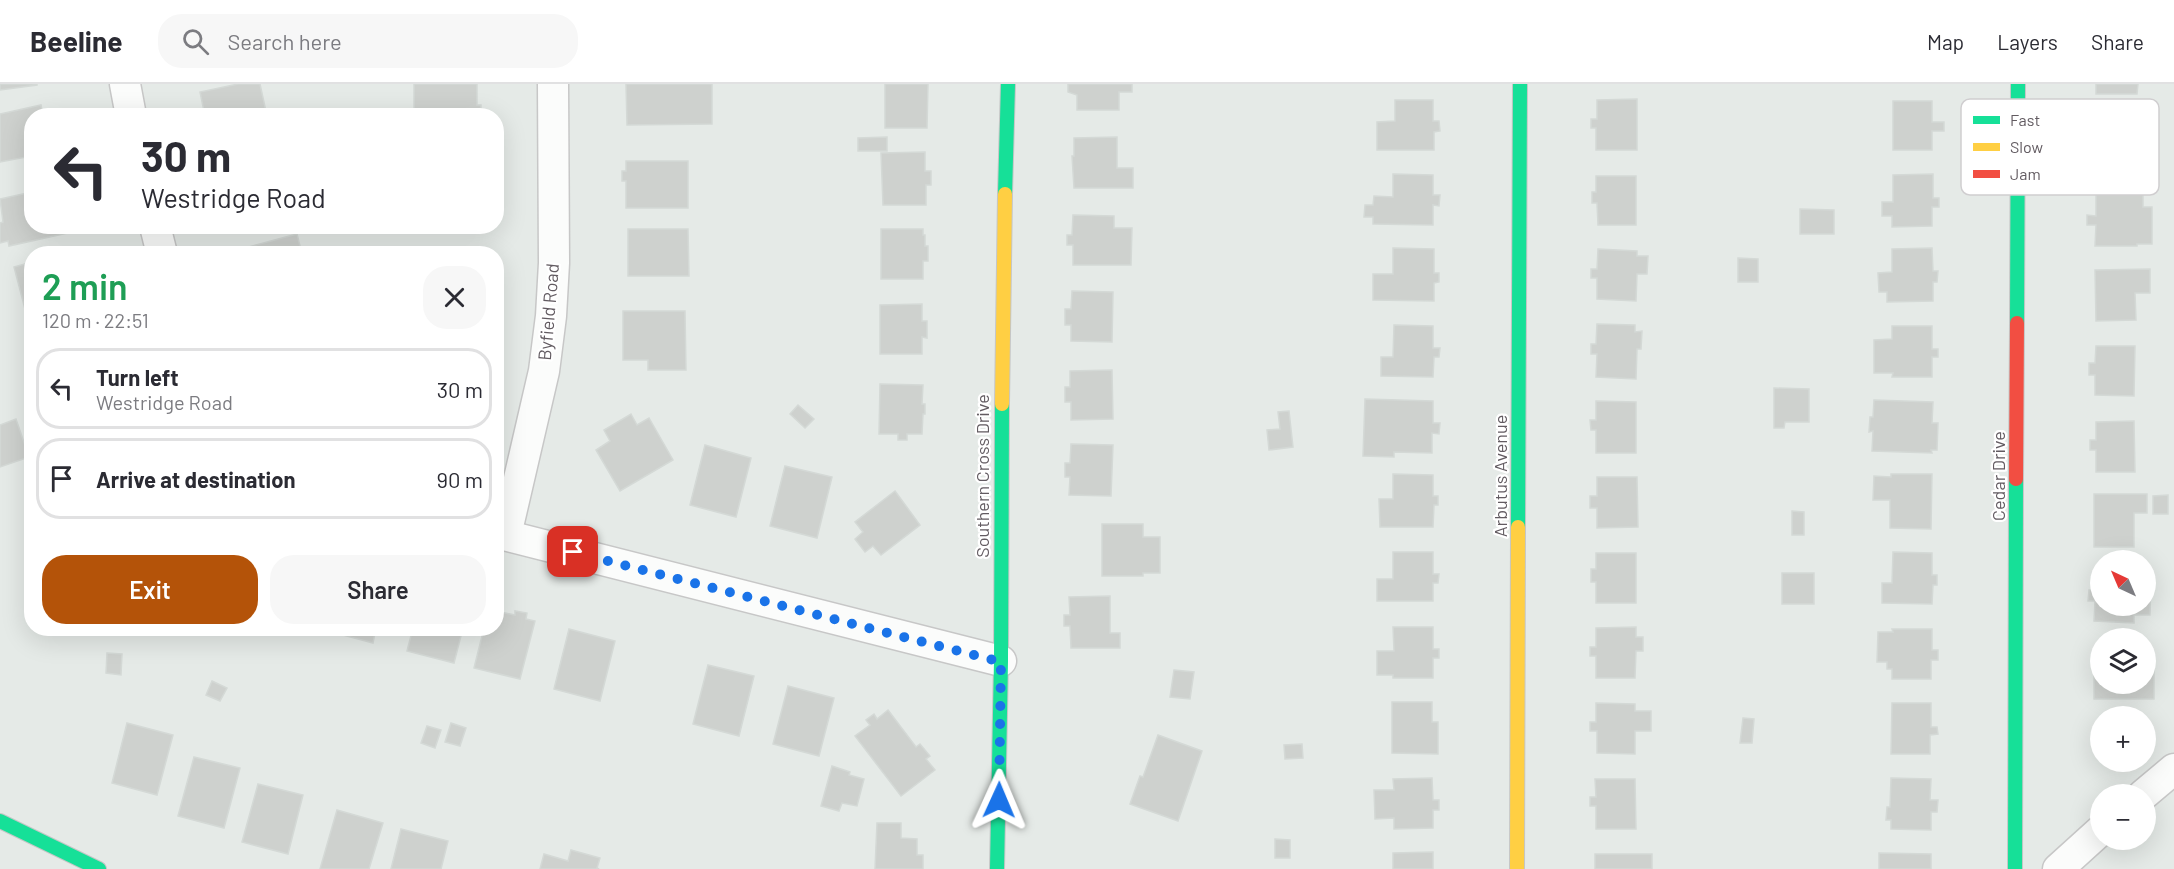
<!DOCTYPE html>
<html lang="en">
<head>
<meta charset="utf-8">
<style>
	body { margin:0; font-family:Barlow,sans-serif; background:#f7f7f7; color:#2b2b33; height:100vh; display:flex; flex-direction:column; font-size:22px; white-space:nowrap }
	* { box-sizing:border-box; margin:0 }
	p { font-size:20px; color:#7c7c81 }
	.icon { flex:none; width:33px; height:33px; fill:none; stroke:currentColor; stroke-width:2; stroke-linecap:round; stroke-linejoin:round }
	.map { position:relative; flex:1; overflow:hidden }
	.side { position:absolute; left:24px; top:162px; width:480px; height:390px; display:flex; flex-direction:column; background:#fff; border-radius:24px; box-shadow:0 6px 24px #0002 }
	.side>* { flex:none }
	.hud { position:absolute; left:24px; top:24px; width:480px; height:126px; border-radius:24px; box-shadow:0 6px 24px #0002; background:#fff; color:#2b2b33; overflow:hidden }
	.needle { width:39px; rotate:316deg }
	.controls { position:absolute; left:2090px; top:466px; display:grid; gap:12px }
	.controls a { display:grid; place-items:center; width:66px; height:66px; border-radius:50%; background:#fff; box-shadow:0 6px 24px #0002; font-size:30px }
	.pin { position:absolute; display:grid; place-items:center; width:51px; height:51px; color:#fff; margin:-26px; border-radius:12px; box-shadow:0 3px 9px #0006 }
	.me { position:absolute; width:66px; margin:-33px; rotate:1deg; stroke-linejoin:round; filter:drop-shadow(0 0 4px #0008) }
	.turn { display:flex; align-items:center; gap:21px; height:126px; padding:0 18px; font-size:27px }
	.turn .icon { width:78px; height:78px; stroke-width:2.5 }
	.turn b { display:block; font-size:42px; line-height:51px }
	.round { display:grid; place-items:center; flex:none; width:63px; height:63px; border-radius:24px; background:#f7f7f7 }
	.summary { display:flex; align-items:center; justify-content:space-between; height:102px; padding:0 18px }
	h1 { font-size:36px; font-weight:600; line-height:45px; color:#1e9e55 }
	.primary-button { display:flex; gap:12px; margin-top:auto; padding:12px 18px }
	.primary-button a { flex:1; height:69px; border-radius:24px; background:#b45309; color:#fff; font-size:24px; font-weight:600; line-height:69px; text-align:center }
	.primary-button a+a { background:#f7f7f7; color:#2b2b33 }
	ul { padding:0; list-style:none }
	li { display:flex; align-items:center; gap:18px; height:81px; margin:0 12px 9px; padding:0 6px; border:3px solid #e1e1e2; border-radius:24px }
	li div { flex:1 }
	li b { display:block; font-size:22px }
	li em { font-style:normal }
	header { display:flex; align-items:center; gap:36px; box-sizing:border-box; height:84px; padding:0 30px; background:#fff; border-bottom:2px solid #e1e1e2 }
	header strong { font-size:28px }
	nav { display:flex; gap:33px; margin-inline-start:auto; font-size:21px }
	.search { width:420px; height:54px; background:#f7f7f7; display:flex; align-items:center; gap:15px; box-sizing:border-box; padding:0 21px; border-radius:24px; color:#7c7c81; font-size:22px }
	.map>svg:first-child { display:block }
</style>
</head>
<body>
<header>
<strong>Beeline</strong>
<div class="search"><svg class="icon" aria-label="search" viewBox="0 0 24 24"><circle cx="10" cy="10" r="6"/><path d="M15 15l6 6"/></svg>Search here</div>
<nav><a>Map</a><a>Layers</a><a>Share</a></nav>
</header>
<div class="map">
<svg width="2174" height="785" viewBox="0 0 2174 785">
	<rect width="100%" height="100%" fill="#e5eae7"/>
	<!-- building -->
	<g fill="#ced1ce" stroke="#d4d9d6" stroke-width="1.5">
		<polygon points="0,0 37,0 37,1 0,6"/>
		<polygon points="238,0 260,0 267,32 205,32 200,8"/>
		<polygon points="414,0 477,0 477,21 481,21 481,32 414,32"/>
		<polygon points="626,0 712,0 712,40 627,41"/>
		<polygon points="885,0 928,0 927,44 885,44"/>
		<polygon points="1068,0 1132,0 1132,8 1119,8 1119,26 1077,26 1077,11 1068,8"/>
		<polygon points="2096,0 2138,0 2137,10 2096,10"/>
		<polygon points="1637,15 1637,66 1596,66 1596,44 1591,44 1591,35 1597,35 1597,16"/>
		<polygon points="1395,16 1433,16 1433,37 1439,37 1440,47 1434,48 1434,66 1377,66 1377,38 1395,37"/>
		<polygon points="1893,17 1932,17 1932,38 1944,38 1944,47 1932,47 1932,66 1893,66"/>
		<polygon points="41,21 43,32 32,32 32,72 0,78 0,30"/>
		<polygon points="887,53 887,67 858,67 858,54"/>
		<polygon points="1117,53 1117,84 1133,84 1133,104 1074,104 1072,72 1074,72 1074,54"/>
		<polygon points="925,68 925,87 931,87 931,101 926,101 926,121 883,121 881,69"/>
		<polygon points="626,77 688,77 688,124 626,124 626,97 622,97 622,87 626,87"/>
		<polygon points="1393,90 1433,91 1433,111 1440,111 1439,122 1433,121 1433,141 1373,140 1373,133 1364,133 1365,121 1373,121 1374,112 1393,113"/>
		<polygon points="1933,90 1933,114 1939,114 1939,123 1932,123 1932,142 1892,143 1892,132 1882,132 1882,118 1893,118 1893,91"/>
		<polygon points="1596,92 1636,92 1636,141 1598,141 1597,119 1592,119 1592,108 1596,108"/>
		<polygon points="32,108 32,142 67,142 68,149 9,162 8,157 0,159 0,139 3,138 0,115"/>
		<polygon points="2096,109 2143,109 2143,123 2152,123 2152,160 2137,160 2137,162 2095,162 2096,141 2087,141 2087,131 2096,132"/>
		<polygon points="1800,125 1834,126 1834,150 1800,150"/>
		<polygon points="1073,131 1114,132 1114,144 1132,144 1131,181 1073,181 1073,161 1067,161 1067,151 1072,151"/>
		<polygon points="628,145 688,145 689,192 628,192"/>
		<polygon points="881,145 923,145 923,151 925,151 925,162 928,162 928,177 923,177 923,195 881,195"/>
		<polygon points="297,150 302,170 238,170 237,166"/>
		<polygon points="1393,164 1434,165 1434,189 1439,189 1439,198 1434,199 1434,217 1373,216 1373,190 1393,190"/>
		<polygon points="1932,164 1933,187 1938,187 1937,198 1933,198 1933,217 1887,218 1887,208 1879,208 1878,189 1892,188 1892,165"/>
		<polygon points="1598,165 1637,167 1637,172 1648,172 1647,190 1637,190 1636,217 1597,215 1597,194 1591,194 1591,185 1597,185"/>
		<polygon points="1738,174 1758,175 1758,198 1738,198"/>
		<polygon points="32,178 32,228 26,229 14,183"/>
		<polygon points="2150,185 2150,209 2135,209 2136,236 2096,237 2095,186"/>
		<polygon points="1072,207 1113,208 1112,258 1071,257 1071,241 1065,241 1065,225 1071,225"/>
		<polygon points="922,220 922,237 927,237 927,254 922,253 922,270 880,270 880,221"/>
		<polygon points="623,227 685,227 686,286 648,286 648,276 623,276"/>
		<polygon points="1597,240 1635,241 1635,248 1642,247 1641,265 1637,265 1636,295 1596,293 1597,270 1591,270 1591,260 1596,260"/>
		<polygon points="1394,241 1433,242 1433,264 1440,264 1439,273 1434,273 1433,293 1381,292 1381,273 1393,273"/>
		<polygon points="1892,242 1932,242 1932,265 1938,265 1938,273 1932,273 1932,293 1892,293 1893,289 1874,289 1874,256 1892,255"/>
		<polygon points="2096,262 2135,262 2134,312 2095,311 2095,291 2089,291 2089,279 2095,279"/>
		<polygon points="1112,286 1113,335 1071,336 1071,318 1065,318 1065,303 1070,303 1070,287"/>
		<polygon points="880,300 923,301 922,320 925,320 925,330 923,330 922,350 907,350 907,356 898,356 898,350 879,350"/>
		<polygon points="1774,304 1809,305 1809,338 1785,338 1784,344 1774,344"/>
		<polygon points="1365,315 1433,317 1433,339 1440,339 1439,350 1432,349 1432,369 1394,368 1394,373 1363,372"/>
		<polygon points="1874,316 1933,318 1932,339 1938,339 1937,366 1931,366 1932,369 1872,367 1873,347 1869,348 1870,333 1873,333"/>
		<polygon points="1596,317 1636,318 1636,369 1596,369 1596,346 1591,346 1590,336 1596,336"/>
		<polygon points="798,321 814,335 805,344 790,330"/>
		<polygon points="1289,327 1293,363 1269,366 1267,346 1280,345 1278,328"/>
		<polygon points="631,330 637,341 649,334 673,376 620,407 596,366 610,357 604,346"/>
		<polygon points="16,335 29,373 0,383 0,341"/>
		<polygon points="2134,337 2135,388 2096,388 2096,366 2090,366 2090,356 2096,356 2096,338"/>
		<polygon points="1071,360 1113,361 1111,412 1069,411 1070,393 1065,393 1065,379 1070,379"/>
		<polygon points="705,361 751,374 736,433 690,421"/>
		<polygon points="785,382 832,393 817,454 770,442"/>
		<polygon points="1393,390 1433,391 1433,412 1438,412 1438,421 1434,421 1433,443 1380,443 1379,415 1393,415"/>
		<polygon points="1891,390 1932,390 1931,445 1890,444 1890,416 1873,416 1874,392 1891,393"/>
		<polygon points="1597,393 1637,393 1638,443 1597,444 1597,424 1590,424 1590,412 1597,412"/>
		<polygon points="895,407 920,441 881,471 873,462 865,468 855,455 863,448 855,438"/>
		<polygon points="2094,410 2147,410 2147,429 2134,429 2134,463 2094,463"/>
		<polygon points="2168,411 2168,430 2153,430 2153,412"/>
		<polygon points="1792,427 1804,428 1804,451 1792,451"/>
		<polygon points="1102,440 1143,440 1143,453 1160,453 1160,489 1143,489 1143,492 1102,492"/>
		<polygon points="1393,468 1433,468 1433,490 1439,490 1438,499 1433,499 1433,517 1377,517 1377,495 1393,495"/>
		<polygon points="1893,468 1932,469 1932,491 1937,491 1937,501 1933,501 1932,520 1882,519 1882,499 1892,499"/>
		<polygon points="1596,469 1636,469 1636,519 1596,519 1596,498 1591,498 1591,485 1596,485"/>
		<polygon points="2094,488 2100,488 2100,522 2145,522 2145,490 2151,490 2150,531 2134,531 2134,539 2094,537 2095,517 2088,517 2089,506 2094,506"/>
		<rect x="1782" y="489" width="32" height="31"/>
		<polygon points="1110,512 1110,549 1120,549 1120,564 1071,564 1070,542 1064,542 1064,531 1070,531 1069,513"/>
		<polygon points="496,527 515,531 515,527 527,529 526,535 535,537 520,595 474,584 484,544 496,544"/>
		<polygon points="1393,543 1433,543 1433,565 1439,565 1439,574 1433,574 1433,594 1393,594 1393,591 1377,591 1377,567 1394,567"/>
		<polygon points="1636,543 1636,553 1643,553 1643,567 1636,567 1635,594 1596,594 1596,572 1590,572 1590,563 1596,563 1596,544"/>
		<polygon points="107,544 122,544 118,551"/>
		<polygon points="287,544 305,544 304,549"/>
		<polygon points="329,544 376,544 373,559 328,547"/>
		<polygon points="413,544 463,544 454,579 407,567"/>
		<polygon points="569,545 615,557 600,617 554,605"/>
		<polygon points="1892,545 1932,545 1932,566 1938,566 1938,576 1931,576 1931,595 1892,595 1892,585 1887,585 1887,578 1877,578 1878,548 1893,548"/>
		<polygon points="2094,564 2100,564 2100,600 2145,600 2145,582 2154,582 2154,615 2094,615"/>
		<polygon points="107,569 122,570 121,591 106,589"/>
		<polygon points="708,581 754,592 739,652 693,640"/>
		<polygon points="1174,586 1194,588 1190,615 1170,613"/>
		<polygon points="212,597 227,604 220,617 206,611"/>
		<polygon points="788,602 834,614 819,672 773,660"/>
		<polygon points="1392,618 1432,618 1432,638 1438,638 1438,670 1392,669"/>
		<polygon points="1596,619 1635,620 1635,627 1651,627 1651,647 1635,647 1635,670 1597,669 1597,647 1590,647 1590,638 1596,638"/>
		<polygon points="1892,619 1931,619 1931,643 1937,643 1938,650 1930,651 1930,670 1891,670"/>
		<polygon points="888,626 916,663 920,660 930,672 926,675 935,686 901,712 855,652 870,641 866,636 874,630 877,635"/>
		<polygon points="1743,634 1754,635 1752,659 1740,659"/>
		<polygon points="127,639 173,651 157,711 112,699"/>
		<polygon points="451,639 466,644 460,662 445,658"/>
		<polygon points="427,642 441,646 435,664 421,659"/>
		<polygon points="1158,651 1202,667 1178,737 1130,720 1140,692 1143,693"/>
		<polygon points="1302,660 1303,674 1285,675 1284,661"/>
		<polygon points="194,673 240,684 224,744 178,732"/>
		<polygon points="832,682 850,688 849,691 864,695 857,722 842,719 839,727 821,722"/>
		<polygon points="1432,694 1433,716 1439,716 1439,726 1433,726 1433,744 1394,745 1394,734 1375,735 1374,706 1394,706 1393,695"/>
		<polygon points="1891,694 1931,695 1930,716 1938,716 1937,728 1931,728 1931,746 1891,745 1891,736 1886,736 1887,723 1890,723"/>
		<polygon points="1595,695 1635,695 1636,745 1596,745 1596,722 1590,722 1590,713 1596,713"/>
		<polygon points="258,700 303,711 288,770 242,758"/>
		<polygon points="337,726 383,739 369,785 320,785"/>
		<polygon points="877,739 901,739 901,754 917,755 917,771 923,771 923,785 875,785"/>
		<polygon points="401,745 448,757 441,785 391,785"/>
		<polygon points="1275,755 1290,756 1290,774 1275,774"/>
		<polygon points="571,766 600,774 597,784 599,785 540,785 544,770 568,777"/>
		<polygon points="1433,768 1433,785 1393,785 1393,769"/>
		<polygon points="1879,769 1931,770 1931,785 1879,785"/>
		<rect x="1595" y="770" width="57" height="15"/>
	</g>
	<g fill="none" stroke-linecap="round" stroke-linejoin="round">
		<!-- street casing -->
		<g stroke="#c7c7c7" stroke-width="33">
			<g id="street">
				<polyline points="125,0 131,32"/>
				<polyline points="155,142 162,170"/>
				<polyline points="496,449 1001,577"/>
				<polyline points="506,451 544,287 551,232 554,179 553,0"/>
				<polyline points="2143,711 2174,685"/>
				<polyline points="2058,785 2100,747"/>
			</g>
		</g>
		<!-- fast casing -->
		<g stroke="#c5c6c6" stroke-width="16">
			<g id="fast">
				<polyline points="1005,110 1008,0"/>
				<polyline points="2017,239 2018,0"/>
				<polyline points="1518,443 1520,0"/>
				<polyline points="0,737 99,785"/>
				<polyline points="997,785 1001,577 1002,320"/>
				<polyline points="2015,785 2016,395"/>
			</g>
		</g>
		<!-- slow casing -->
		<g stroke="#c5c6c6" stroke-width="16">
			<g id="slow">
				<polyline points="1002,320 1005,110"/>
				<polyline points="1517,785 1518,443"/>
			</g>
		</g>
		<!-- jam casing -->
		<g stroke="#c5c6c6" stroke-width="16">
			<polyline id="jam" points="2016,395 2017,239"/>
		</g>
		<!-- street -->
		<use href="#street" stroke="#fbfcfb" stroke-width="30"/>
		<!-- fast -->
		<use href="#fast" stroke="#16e098" stroke-width="14"/>
		<!-- slow -->
		<use href="#slow" stroke="#ffcf43" stroke-width="14"/>
		<!-- jam -->
		<use href="#jam" stroke="#f24e42" stroke-width="14"/>
	</g>
	<g fill="none" stroke-linecap="round" stroke-linejoin="round">
		<!-- route -->
		<polyline stroke="#1a73e8" stroke-width="10" stroke-dasharray="0 18" points="573,468 1001,578 999,716"/>
	</g>
	<g text-anchor="middle" stroke-width="4.5" stroke-linejoin="round" paint-order="stroke">
		<!-- street labels -->
		<g font-size="18" fill="#625b61" stroke="#fff">
			<text transform="translate(549 228) rotate(-85)" y="6">Byfield Road</text>
			<text transform="translate(983 392) rotate(-90)" y="6">Southern Cross Drive</text>
			<text transform="translate(1501 392) rotate(-90)" y="6">Arbutus Avenue</text>
			<text transform="translate(1999 392) rotate(-90)" y="6">Cedar Drive</text>
		</g>
	</g>
	<!-- legend -->
	<rect x="1961" y="15" width="198" height="96" rx="9" fill="#fff" stroke="#d0ced0" stroke-width="1.5"/>
	<rect x="1973" y="32" width="27" height="8" fill="#16e098"/>
	<rect x="1973" y="59" width="27" height="8" fill="#ffcf43"/>
	<rect x="1973" y="86" width="27" height="8" fill="#f24e42"/>
	<g font-size="16" fill="#625b61">
		<text x="2010" y="42">Fast</text>
		<text x="2010" y="69">Slow</text>
		<text x="2010" y="96">Jam</text>
	</g>
</svg>
<div class="controls">
<a><svg class="needle" viewBox="-14 -14 28 28"><path d="M0-13l5 13h-10z" fill="#e53935"/><path d="M0 13l5-13h-10z" fill="#7c7c81"/></svg></a>
<a><svg class="icon" aria-label="layers" viewBox="0 0 24 24"><path d="M12 4l9 5-9 5-9-5zM3 14l9 5 9-5"/></svg></a>
<a>+</a>
<a>−</a>
</div>
<div class="pin" style="left:573px;top:468px;background:#d93025"><svg class="icon" aria-label="arrive" viewBox="0 0 24 24"><path d="M6 21V4h12l-3 4 3 4H6"/></svg></div>
<svg class="me" style="left:999px;top:716px" viewBox="-20 -20 40 40"><path d="M0-17L14 15 0 8-14 15z" fill="#1a73e8" stroke="#fff" stroke-width="4"/></svg>
<div class="hud">
<div class="turn"><svg class="icon" aria-label="left" viewBox="0 0 24 24"><path d="M17 20v-9H6M10 6l-5 5 5 5"/></svg><div><b>30 m</b>Westridge Road</div></div>
</div>
<section class="side">
<div class="summary"><div><h1>2 min</h1><p>120 m · 22:51</p></div><a class="round"><svg class="icon" aria-label="close" viewBox="0 0 24 24"><path d="M6 6l12 12M18 6L6 18"/></svg></a></div>
<ul>
<li><svg class="icon" aria-label="left" viewBox="0 0 24 24"><path d="M17 20v-9H6M10 6l-5 5 5 5"/></svg><div><b>Turn left</b><p>Westridge Road</p></div><em>30 m</em></li>
<li><svg class="icon" aria-label="arrive" viewBox="0 0 24 24"><path d="M6 21V4h12l-3 4 3 4H6"/></svg><div><b>Arrive at destination</b></div><em>90 m</em></li>
</ul>
<div class="primary-button"><a>Exit</a><a>Share</a></div>
</section>
</div>
</body>
</html>
